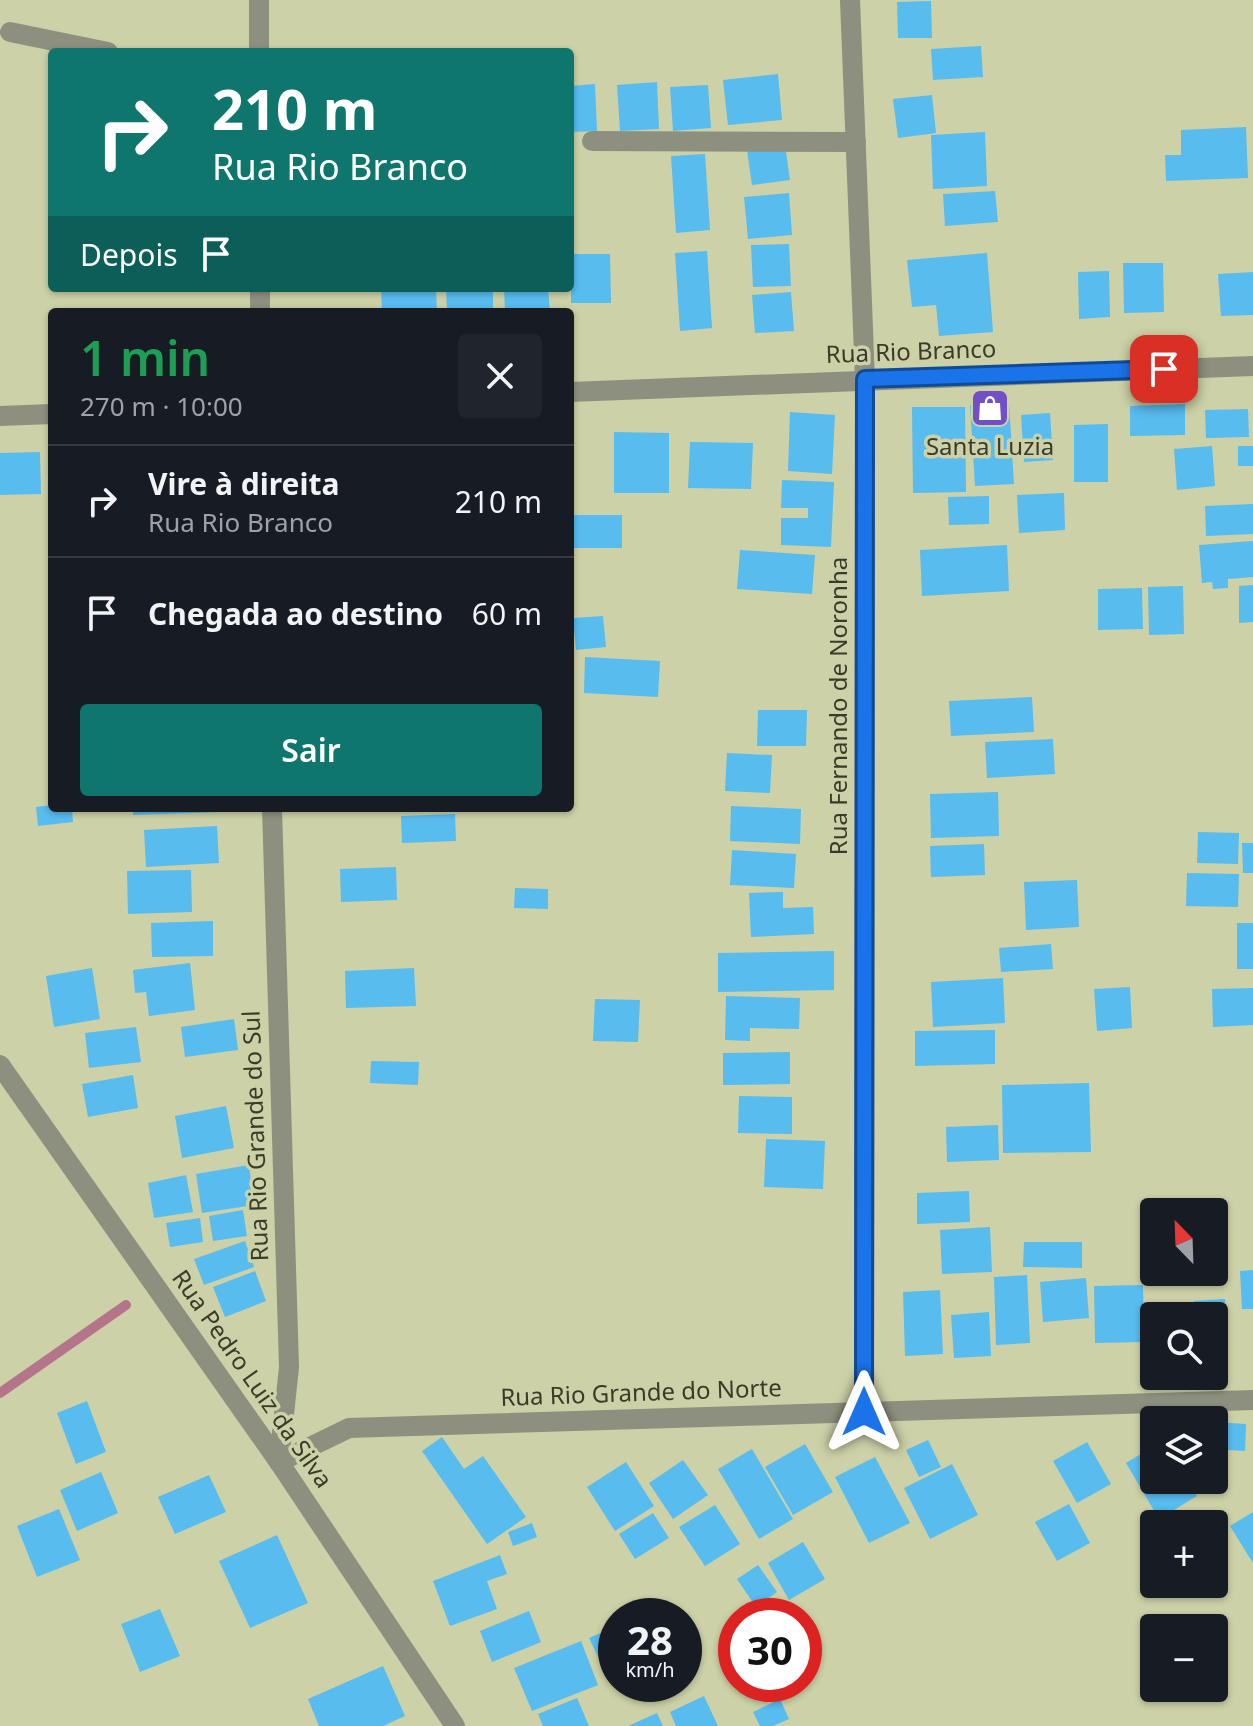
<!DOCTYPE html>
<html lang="pt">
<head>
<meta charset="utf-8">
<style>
	body { margin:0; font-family:"Noto Sans",sans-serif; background:#20242c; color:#f1f3f6; height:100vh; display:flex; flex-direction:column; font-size:30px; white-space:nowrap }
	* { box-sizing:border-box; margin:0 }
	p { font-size:26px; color:#9ea1a6 }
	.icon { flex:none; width:44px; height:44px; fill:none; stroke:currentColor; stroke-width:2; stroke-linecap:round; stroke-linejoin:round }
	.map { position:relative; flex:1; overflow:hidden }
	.details { position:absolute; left:48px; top:308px; width:526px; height:504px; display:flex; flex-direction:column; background:#171b24; border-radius:8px; box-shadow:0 2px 6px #0004 }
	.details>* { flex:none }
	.banner { position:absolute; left:48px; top:48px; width:526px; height:244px; border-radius:8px; box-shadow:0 2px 6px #0004; background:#0f766e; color:#fff; overflow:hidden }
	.needle { width:52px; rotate:337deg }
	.controls { position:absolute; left:1140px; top:1198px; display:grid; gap:16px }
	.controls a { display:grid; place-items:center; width:88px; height:88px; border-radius:8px; background:#171b24; box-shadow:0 2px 6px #0004; font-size:40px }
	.speed { position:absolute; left:598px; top:1598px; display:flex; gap:16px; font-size:40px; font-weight:700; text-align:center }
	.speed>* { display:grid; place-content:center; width:104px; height:104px; border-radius:50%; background:#171b24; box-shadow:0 2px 6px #0004; line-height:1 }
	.speed small { font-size:20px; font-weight:400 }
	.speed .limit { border:12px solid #d22; background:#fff; color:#111 }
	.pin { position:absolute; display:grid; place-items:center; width:68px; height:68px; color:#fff; margin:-34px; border-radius:16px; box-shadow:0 4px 12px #0006 }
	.me { position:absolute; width:88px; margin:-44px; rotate:0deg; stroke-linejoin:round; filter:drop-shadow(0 0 6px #0008) }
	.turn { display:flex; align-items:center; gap:28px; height:168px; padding:0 32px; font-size:36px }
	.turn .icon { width:104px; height:104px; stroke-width:2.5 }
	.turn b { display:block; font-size:56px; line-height:68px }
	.then { display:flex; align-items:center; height:76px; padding:0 32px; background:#0003; gap:16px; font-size:30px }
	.round { display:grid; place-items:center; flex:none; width:84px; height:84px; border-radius:8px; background:#20242c }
	.summary { display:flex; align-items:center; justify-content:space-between; height:136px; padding:0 32px }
	h1 { font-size:48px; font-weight:600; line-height:60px; color:#1e9e55 }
	.button { display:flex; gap:16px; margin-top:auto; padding:16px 32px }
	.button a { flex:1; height:92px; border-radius:8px; background:#0f766e; color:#fff; font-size:32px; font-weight:600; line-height:92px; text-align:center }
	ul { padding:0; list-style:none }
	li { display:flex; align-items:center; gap:24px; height:112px; padding:0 32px; border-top:2px solid #363941 }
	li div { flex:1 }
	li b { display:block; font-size:30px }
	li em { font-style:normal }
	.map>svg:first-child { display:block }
</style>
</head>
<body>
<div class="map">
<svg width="1253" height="1726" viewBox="0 0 1253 1726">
	<rect width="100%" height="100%" fill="#ccd1a7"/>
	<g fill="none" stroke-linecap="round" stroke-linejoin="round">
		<!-- stream -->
		<polyline stroke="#b4758b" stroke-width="10" points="0,1393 126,1305"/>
	</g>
	<!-- building -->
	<g fill="#58bcef">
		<polygon points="931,1 932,38 898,38 897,2"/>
		<polygon points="981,46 983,77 933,80 931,49"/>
		<polygon points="778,74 782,120 728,125 723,80"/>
		<polygon points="657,82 659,129 620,131 617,85"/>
		<polygon points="595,84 597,131 570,132 570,86"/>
		<polygon points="708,85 711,128 673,131 670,87"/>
		<polygon points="932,95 936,133 898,138 893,99"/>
		<polygon points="1246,127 1248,178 1166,181 1165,155 1181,155 1181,130"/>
		<polygon points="985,132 987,186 933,189 931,135"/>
		<polygon points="785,145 790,180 752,185 747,150"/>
		<polygon points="705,154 710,230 676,233 671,156"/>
		<polygon points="995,191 998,222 945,226 943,194"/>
		<polygon points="789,193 792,235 748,239 744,197"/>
		<polygon points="789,244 791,286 753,287 751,245"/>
		<polygon points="707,251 712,328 680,331 675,253"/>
		<polygon points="987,253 993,332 939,336 936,305 912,307 907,260"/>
		<polygon points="571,254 610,254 611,303 571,303"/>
		<polygon points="1123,263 1163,263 1164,312 1124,313"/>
		<polygon points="1109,271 1110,317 1079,319 1078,272"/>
		<polygon points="1253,272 1253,315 1221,316 1218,274"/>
		<polygon points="381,288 436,288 437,312 382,312"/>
		<polygon points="446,288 493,288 493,312 447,312"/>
		<polygon points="504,288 548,288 550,312 505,312"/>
		<polygon points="791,292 794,331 755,333 752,295"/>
		<polygon points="1009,403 1014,484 975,486 970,405"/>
		<polygon points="1185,404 1185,435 1130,436 1130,406"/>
		<polygon points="912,407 965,407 966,492 913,493"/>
		<polygon points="1248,409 1249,437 1206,438 1205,410"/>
		<polygon points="790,412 835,415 832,474 788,471"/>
		<polygon points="1050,413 1053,460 1024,462 1021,415"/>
		<polygon points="1108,424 1108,482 1074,482 1074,425"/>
		<polygon points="614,432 669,433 669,493 614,493"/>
		<polygon points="690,442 753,443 751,489 688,488"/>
		<polygon points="1212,446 1215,486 1177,490 1174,449"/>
		<rect x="1238" y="446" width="15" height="20"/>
		<polygon points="40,452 41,494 0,495 0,453"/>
		<polygon points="782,480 834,482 831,547 781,545 781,518 808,518 808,508 781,508"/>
		<polygon points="1064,493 1065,530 1019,533 1017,495"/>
		<polygon points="989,496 989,524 949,525 948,497"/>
		<polygon points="1253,504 1253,534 1206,536 1205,506"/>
		<polygon points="571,515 622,515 622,548 570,548"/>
		<polygon points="1253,541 1253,577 1228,579 1228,588 1213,589 1212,582 1202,583 1199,545"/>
		<polygon points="1007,545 1009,591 922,596 920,550"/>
		<polygon points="740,550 815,555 812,594 737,589"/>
		<polygon points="1253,585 1253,622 1239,623 1239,586"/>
		<polygon points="1183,586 1184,634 1149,635 1148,587"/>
		<polygon points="1142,588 1143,629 1098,630 1098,589"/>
		<polygon points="603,616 606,647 576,650 573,618"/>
		<polygon points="585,657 660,661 658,697 584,693"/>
		<polygon points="1032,697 1034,732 951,736 949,701"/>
		<polygon points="758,710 807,710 806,746 757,746"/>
		<polygon points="1053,739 1055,774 987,778 985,742"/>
		<polygon points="727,753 772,755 770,793 725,791"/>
		<polygon points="998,792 999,836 931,838 930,794"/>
		<polygon points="52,805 52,808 72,808 73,822 38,826 36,807"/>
		<polygon points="731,806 801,809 800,844 730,841"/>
		<polygon points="133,808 220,808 221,812 133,815"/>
		<polygon points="455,814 456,841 402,843 401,816"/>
		<polygon points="217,826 219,863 146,867 144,830"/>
		<polygon points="1198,832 1239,833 1238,864 1197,863"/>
		<polygon points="1242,843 1253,843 1253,873 1243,873"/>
		<polygon points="984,844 985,875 931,877 930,846"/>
		<polygon points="732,850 796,854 794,888 730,885"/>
		<polygon points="396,867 397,900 341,902 340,869"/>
		<polygon points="191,870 192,912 128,914 127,871"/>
		<polygon points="1187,873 1239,874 1238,907 1186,906"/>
		<polygon points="1077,880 1079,927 1026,930 1024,882"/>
		<polygon points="515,888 548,889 548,909 514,908"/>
		<polygon points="783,892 783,908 813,907 814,934 751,937 749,893"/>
		<polygon points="213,921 213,956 152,957 151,923"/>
		<rect x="1237" y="923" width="16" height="46"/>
		<polygon points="1051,944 1053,969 1001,972 999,948"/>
		<polygon points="834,951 834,990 718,992 718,953"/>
		<polygon points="190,963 195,1010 149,1016 146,992 135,993 133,970"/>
		<polygon points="92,968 100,1019 54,1027 46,976"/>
		<polygon points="414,968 416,1006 346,1008 345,971"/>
		<polygon points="1003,978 1005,1023 933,1027 931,982"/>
		<polygon points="1130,987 1132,1028 1097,1031 1094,989"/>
		<polygon points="1253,988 1253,1025 1213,1027 1212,989"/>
		<polygon points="726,996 800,998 799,1029 750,1028 750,1041 725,1040"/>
		<polygon points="595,999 640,1000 638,1042 593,1041"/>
		<polygon points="234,1019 238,1050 185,1057 181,1027"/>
		<polygon points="136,1027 141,1062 89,1068 85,1033"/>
		<polygon points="995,1030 995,1064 915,1066 915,1031"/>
		<polygon points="790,1052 790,1084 723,1085 723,1053"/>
		<polygon points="371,1061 419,1062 418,1085 370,1083"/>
		<polygon points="133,1075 138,1108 88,1117 82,1084"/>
		<polygon points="1089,1083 1091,1152 1003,1153 1002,1085"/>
		<polygon points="739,1096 792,1097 792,1134 738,1133"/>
		<polygon points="226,1106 234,1148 182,1158 175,1116"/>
		<polygon points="998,1125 999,1160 947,1162 946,1127"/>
		<polygon points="766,1139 825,1141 823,1189 764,1187"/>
		<polygon points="249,1165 254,1205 202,1213 196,1174"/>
		<polygon points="186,1175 193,1212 154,1218 148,1183"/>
		<polygon points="969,1191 970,1222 917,1224 917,1193"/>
		<polygon points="243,1210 247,1236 213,1241 209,1216"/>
		<polygon points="200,1218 203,1242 170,1247 166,1223"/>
		<polygon points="990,1227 992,1272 942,1274 940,1230"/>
		<polygon points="1150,1229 1154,1229 1154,1268 1151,1268"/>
		<polygon points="245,1241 254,1267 204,1285 194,1259"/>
		<polygon points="1024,1242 1082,1242 1082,1268 1023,1267"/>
		<polygon points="1253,1270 1253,1309 1242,1309 1240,1271"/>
		<polygon points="255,1271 266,1301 225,1317 213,1287"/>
		<polygon points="1027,1275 1030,1343 996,1345 994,1277"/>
		<polygon points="1086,1278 1089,1318 1043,1322 1040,1282"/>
		<polygon points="1143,1285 1144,1342 1095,1343 1094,1286"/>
		<polygon points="940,1290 943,1354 905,1356 903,1292"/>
		<polygon points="1225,1299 1227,1339 1214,1340 1214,1316 1195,1316 1194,1301"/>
		<polygon points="989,1312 991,1356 954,1358 951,1315"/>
		<polygon points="87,1401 106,1452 76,1464 57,1413"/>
		<polygon points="1214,1422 1246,1424 1245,1451 1214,1449"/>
		<polygon points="442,1437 464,1469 483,1456 526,1517 487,1544 422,1451"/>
		<polygon points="928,1440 941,1467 919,1477 906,1450"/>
		<polygon points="1087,1442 1111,1484 1077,1503 1053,1461"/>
		<polygon points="805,1444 833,1492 793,1515 765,1467"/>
		<polygon points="1154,1446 1154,1480 1187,1480 1197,1496 1159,1519 1126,1463"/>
		<polygon points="752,1449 793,1519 759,1539 718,1469"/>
		<polygon points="875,1457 910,1523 869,1543 835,1477"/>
		<polygon points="683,1460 708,1495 673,1519 649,1483"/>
		<polygon points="626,1462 654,1506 615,1531 587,1487"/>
		<polygon points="952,1464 978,1515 930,1539 904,1488"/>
		<polygon points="101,1472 118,1513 77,1531 60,1490"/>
		<polygon points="209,1475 226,1512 175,1534 158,1497"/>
		<polygon points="1069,1504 1090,1543 1057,1561 1035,1522"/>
		<polygon points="715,1505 740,1544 705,1566 679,1527"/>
		<polygon points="59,1509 80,1560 37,1577 17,1526"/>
		<polygon points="1253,1512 1253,1563 1230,1526"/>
		<polygon points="653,1513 669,1538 635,1559 619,1534"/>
		<polygon points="532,1523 537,1537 513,1546 508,1532"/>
		<polygon points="277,1535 308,1603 250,1628 219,1561"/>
		<polygon points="803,1542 825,1579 789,1600 768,1563"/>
		<polygon points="500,1555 507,1574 487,1581 497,1609 450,1626 433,1581"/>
		<polygon points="758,1565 777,1592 756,1607 737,1579"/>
		<polygon points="160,1609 180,1656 140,1672 121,1624"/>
		<polygon points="529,1611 541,1642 492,1662 480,1631"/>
		<polygon points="603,1632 615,1657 601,1663 589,1638"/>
		<polygon points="581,1641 598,1685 532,1711 514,1668"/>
		<polygon points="383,1666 405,1716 383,1726 319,1726 308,1699"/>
		<polygon points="704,1696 718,1726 676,1726 670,1712"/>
		<polygon points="577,1698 589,1726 543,1726 538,1714"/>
		<polygon points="780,1699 789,1719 773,1726 760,1726 753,1712"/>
		<polygon points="657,1713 663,1726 628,1726"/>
	</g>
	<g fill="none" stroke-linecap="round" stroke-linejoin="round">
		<!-- minor -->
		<g stroke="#8e907f" stroke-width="20">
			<polyline points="259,0 259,52"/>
			<polyline points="850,0 865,379 864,1412"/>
			<polyline points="10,32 108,52"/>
			<polyline points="592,141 856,142"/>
			<polyline points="260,288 260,312"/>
			<polyline points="570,392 1253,366"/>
			<polyline points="0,416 52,414"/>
			<polyline points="272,808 289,1367 279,1462"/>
			<polyline points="0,1065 279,1462 455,1726"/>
			<polyline points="279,1462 349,1428 1253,1400"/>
		</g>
	</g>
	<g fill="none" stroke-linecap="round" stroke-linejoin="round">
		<!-- route casing -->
		<g stroke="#114b97" stroke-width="20">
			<polyline id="route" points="864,1412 865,379 1164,369"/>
		</g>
		<!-- route -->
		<use href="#route" stroke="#1a73e8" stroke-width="14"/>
	</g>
	<!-- icons -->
	<defs>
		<g id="shop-square" transform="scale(2)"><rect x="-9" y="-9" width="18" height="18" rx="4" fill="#724ec7" stroke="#ccd1a7"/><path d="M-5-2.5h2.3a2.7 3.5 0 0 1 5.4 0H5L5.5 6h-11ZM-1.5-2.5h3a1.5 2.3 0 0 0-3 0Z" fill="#fff"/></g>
	</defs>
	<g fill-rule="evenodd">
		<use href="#shop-square" x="990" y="408"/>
	</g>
	<g text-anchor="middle" stroke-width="7" stroke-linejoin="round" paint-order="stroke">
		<!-- street labels -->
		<g font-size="24" fill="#3a3c2a" stroke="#ccd1a7">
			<text transform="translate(911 352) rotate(-2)" y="8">Rua Rio Branco</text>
			<text transform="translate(839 706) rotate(-90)" y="8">Rua Fernando de Noronha</text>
			<text transform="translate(256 1136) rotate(-92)" y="8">Rua Rio Grande do Sul</text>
			<text transform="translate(252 1379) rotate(55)" y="8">Rua Pedro Luiz da Silva</text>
			<text transform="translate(641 1393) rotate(-2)" y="8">Rua Rio Grande do Norte</text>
		</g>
		<!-- poi labels -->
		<g font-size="24" fill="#3a3c2a" stroke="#ccd1a7">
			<text x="990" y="455">Santa Luzia</text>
		</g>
	</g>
</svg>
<div class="controls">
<a><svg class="needle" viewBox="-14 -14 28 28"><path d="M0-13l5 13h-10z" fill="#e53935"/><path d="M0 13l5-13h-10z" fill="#9ea1a6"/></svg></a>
<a><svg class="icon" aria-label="search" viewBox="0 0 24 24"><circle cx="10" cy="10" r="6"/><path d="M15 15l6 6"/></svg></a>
<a><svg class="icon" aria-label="layers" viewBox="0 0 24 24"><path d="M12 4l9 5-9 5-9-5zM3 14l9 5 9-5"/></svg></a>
<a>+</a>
<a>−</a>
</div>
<div class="speed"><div>28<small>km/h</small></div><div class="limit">30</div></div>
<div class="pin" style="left:1164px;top:369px;background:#d93025"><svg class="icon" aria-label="arrive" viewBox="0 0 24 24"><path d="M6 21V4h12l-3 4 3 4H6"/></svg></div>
<svg class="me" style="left:864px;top:1412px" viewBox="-20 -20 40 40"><path d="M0-17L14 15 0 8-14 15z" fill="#1a73e8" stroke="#fff" stroke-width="4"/></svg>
<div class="banner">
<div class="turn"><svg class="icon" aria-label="right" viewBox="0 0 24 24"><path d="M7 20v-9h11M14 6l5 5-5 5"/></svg><div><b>210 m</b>Rua Rio Branco</div></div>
<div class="then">Depois<svg class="icon" aria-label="arrive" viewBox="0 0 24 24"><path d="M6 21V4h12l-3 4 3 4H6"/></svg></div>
</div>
<section class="details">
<div class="summary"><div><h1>1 min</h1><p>270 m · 10:00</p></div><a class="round"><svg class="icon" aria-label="close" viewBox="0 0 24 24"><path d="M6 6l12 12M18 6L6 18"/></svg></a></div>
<ul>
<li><svg class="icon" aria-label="right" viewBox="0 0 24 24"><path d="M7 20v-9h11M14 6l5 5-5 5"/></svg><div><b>Vire à direita</b><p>Rua Rio Branco</p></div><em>210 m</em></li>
<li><svg class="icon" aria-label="arrive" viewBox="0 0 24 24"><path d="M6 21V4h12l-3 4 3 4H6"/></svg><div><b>Chegada ao destino</b></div><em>60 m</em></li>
</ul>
<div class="button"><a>Sair</a></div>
</section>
</div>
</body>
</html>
